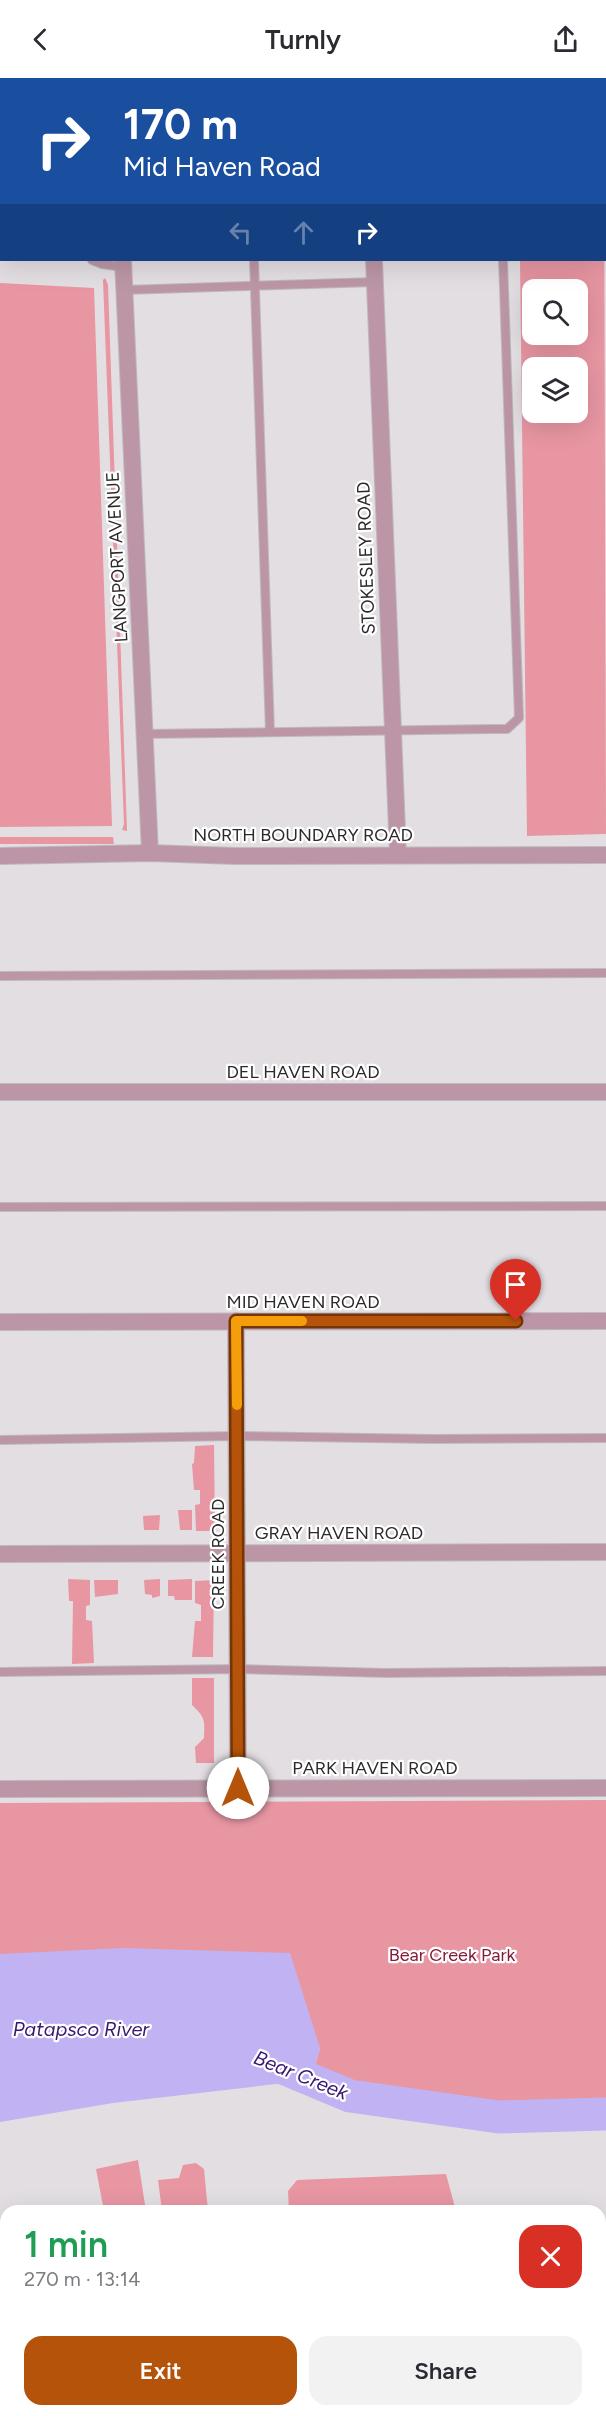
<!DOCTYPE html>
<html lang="en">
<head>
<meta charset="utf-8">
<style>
	body { margin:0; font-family:Figtree,sans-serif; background:#f2f2f3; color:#2b2b33; height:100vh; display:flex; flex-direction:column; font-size:22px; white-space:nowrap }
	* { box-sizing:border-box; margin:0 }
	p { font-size:20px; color:#7c7c81 }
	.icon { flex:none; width:33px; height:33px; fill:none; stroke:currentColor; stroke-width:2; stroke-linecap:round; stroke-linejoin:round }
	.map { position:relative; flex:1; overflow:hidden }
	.sheet { position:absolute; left:0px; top:2127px; width:606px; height:212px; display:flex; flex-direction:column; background:#fff; border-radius:18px 18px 0 0; box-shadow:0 6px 24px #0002 }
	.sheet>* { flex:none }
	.guide { position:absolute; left:0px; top:0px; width:606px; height:183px; box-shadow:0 6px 24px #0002; background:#1a4fa0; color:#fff; overflow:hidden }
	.buttons { position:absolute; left:522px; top:201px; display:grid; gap:12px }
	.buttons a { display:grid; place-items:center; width:66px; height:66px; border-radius:12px; background:#fff; box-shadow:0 6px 24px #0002; font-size:30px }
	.pin { position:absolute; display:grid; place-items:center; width:51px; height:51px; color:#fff; margin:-62px -26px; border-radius:50% 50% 50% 0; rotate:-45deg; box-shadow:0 0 6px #0007 }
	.pin .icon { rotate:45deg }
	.me { position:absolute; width:66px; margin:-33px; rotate:0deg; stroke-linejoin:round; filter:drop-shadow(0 0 4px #0008) }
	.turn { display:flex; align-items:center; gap:21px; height:126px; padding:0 24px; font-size:27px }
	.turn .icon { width:78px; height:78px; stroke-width:2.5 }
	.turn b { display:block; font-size:42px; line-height:51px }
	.lanes { display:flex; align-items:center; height:57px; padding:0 24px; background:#0003; justify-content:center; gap:30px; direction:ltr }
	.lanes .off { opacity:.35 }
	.round { display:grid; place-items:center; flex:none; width:63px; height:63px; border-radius:18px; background:#f2f2f3 }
	.overview { display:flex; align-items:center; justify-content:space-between; height:102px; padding:0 24px }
	h1 { font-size:36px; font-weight:600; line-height:45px; color:#1e9e55 }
	.button { display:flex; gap:12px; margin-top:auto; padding:12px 24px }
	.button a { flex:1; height:69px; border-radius:18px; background:#b45309; color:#fff; font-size:24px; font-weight:600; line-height:69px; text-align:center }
	.button a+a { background:#f2f2f3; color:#2b2b33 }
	header { display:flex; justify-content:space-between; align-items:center; height:78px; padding:0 24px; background:#fff; font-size:27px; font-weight:600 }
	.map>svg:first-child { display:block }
</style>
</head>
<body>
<header><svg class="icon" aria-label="back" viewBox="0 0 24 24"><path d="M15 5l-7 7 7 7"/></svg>Turnly<svg class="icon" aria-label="share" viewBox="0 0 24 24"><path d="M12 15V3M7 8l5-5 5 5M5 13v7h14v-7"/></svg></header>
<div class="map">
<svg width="606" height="2338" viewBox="0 0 606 2338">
	<rect width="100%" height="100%" fill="#e3dee2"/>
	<!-- green -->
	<g fill="#e796a2" fill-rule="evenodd">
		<path d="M 604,68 L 606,756 L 527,758 L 520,182 L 604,182 ZM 532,212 L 578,212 L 578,256 L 532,256 ZM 532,290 L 578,290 L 578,334 L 532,334 Z"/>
		<polygon points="105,200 108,207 127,753 122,752 124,746 103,202"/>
		<polygon points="0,205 94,210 112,748 0,749"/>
		<polygon points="0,759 113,759 114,766 0,766"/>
		<polygon points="214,1367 215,1453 196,1453 195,1427 200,1426 200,1412 194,1412 192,1386 194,1385 195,1368"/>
		<polygon points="178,1432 192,1432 192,1452 180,1452"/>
		<polygon points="160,1437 159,1452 144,1452 143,1438"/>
		<polygon points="68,1501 90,1502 90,1527 86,1528 86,1542 92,1543 94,1585 72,1586 73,1523 69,1523"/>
		<polygon points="160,1501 160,1518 152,1520 152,1517 145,1516 144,1502"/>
		<polygon points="192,1501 192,1522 175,1522 174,1518 168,1518 168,1502"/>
		<polygon points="94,1502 118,1502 118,1516 95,1519"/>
		<polygon points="214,1502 213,1579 192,1579 195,1543 201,1543 201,1527 195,1525 195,1503"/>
		<path d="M 192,1600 L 214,1600 L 214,1685 L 196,1685 L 195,1669 L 204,1660 C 205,1642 205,1639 192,1627 Z"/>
		<polygon points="606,1722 606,2036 499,2039 350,2018 311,2002 320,1970 0,1895 0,1725"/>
		<polygon points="138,2082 146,2133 104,2133 96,2091"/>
		<polygon points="196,2085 204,2091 208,2133 162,2133 158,2102 179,2100 183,2087"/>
		<polygon points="446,2096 456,2133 289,2133 288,2113 297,2102"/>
		<polygon points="600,2242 606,2248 606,2338 512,2338 509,2333 600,2332"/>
	</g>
	<!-- water -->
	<polygon fill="#c1b3f3" points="123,1870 290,1875 320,1970 311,2002 113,2025 0,2044 0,1876"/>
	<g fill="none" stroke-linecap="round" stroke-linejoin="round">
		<!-- river -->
		<polyline stroke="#c1b3f3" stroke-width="33" points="271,1985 350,2018 499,2039 606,2036"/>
		<!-- lane casing -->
		<g stroke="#bebabd" stroke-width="10">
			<g id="lane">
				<polyline points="1,0 4,2"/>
				<polyline points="248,0 248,2"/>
				<polyline points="496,0 496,2"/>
				<polyline points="33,2 33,0"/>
				<polyline points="513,2 513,0"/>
				<polyline points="604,146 606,147"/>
				<polyline points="0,151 2,151"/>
				<polyline points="92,182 102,186 123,189"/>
				<polyline points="254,182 270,654"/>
				<polyline points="124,212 375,204"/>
				<polyline points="144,656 492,651 507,651 519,640 503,182"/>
				<polyline points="0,898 606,895"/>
				<polyline points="0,1129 606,1128"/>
				<polyline points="0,1362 237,1358 434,1361 606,1360"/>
				<polyline points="0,1594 238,1591 386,1595 606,1593"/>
			</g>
		</g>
		<!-- street casing -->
		<g stroke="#bebabd" stroke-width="18">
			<g id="street">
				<polyline points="116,0 116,2"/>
				<polyline points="367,0 367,2"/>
				<polyline points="123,182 150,775"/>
				<polyline points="374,182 398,777"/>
				<polyline points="0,778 150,775 235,778 606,777"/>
				<polyline points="0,1014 606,1014"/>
				<polyline points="236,1243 238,1710"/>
				<polyline points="0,1244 606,1243"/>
				<polyline points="0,1476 606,1474"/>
				<polyline points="0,1711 606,1710"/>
			</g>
		</g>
		<!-- lane -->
		<use href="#lane" stroke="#bc96a6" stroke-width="8"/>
		<!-- street -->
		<use href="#street" stroke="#bc96a6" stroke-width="16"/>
	</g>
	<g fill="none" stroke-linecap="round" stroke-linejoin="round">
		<!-- route casing -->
		<g stroke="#753606" stroke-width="15">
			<polyline id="route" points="238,1710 236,1243 516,1243"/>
		</g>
		<!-- route -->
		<use href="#route" stroke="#b45309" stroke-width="10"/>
		<!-- slow -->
		<polyline stroke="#f59e0b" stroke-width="10" points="237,1327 236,1243 302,1243"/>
	</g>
	<g text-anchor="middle" stroke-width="4.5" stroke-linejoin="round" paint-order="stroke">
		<!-- street labels -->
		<g font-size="18" fill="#2b292a" stroke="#fff">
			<text transform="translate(117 479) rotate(-93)" y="6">LANGPORT AVENUE</text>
			<text transform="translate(366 480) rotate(-92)" y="6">STOKESLEY ROAD</text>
			<text x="303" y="763">NORTH BOUNDARY ROAD</text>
			<text x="303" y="1000">DEL HAVEN ROAD</text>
			<text x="303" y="1230">MID HAVEN ROAD</text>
			<text x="339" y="1461">GRAY HAVEN ROAD</text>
			<text transform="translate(218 1476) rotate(-90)" y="6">CREEK ROAD</text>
			<text x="375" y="1696">PARK HAVEN ROAD</text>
		</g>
		<!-- park labels -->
		<g font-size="18" fill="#861a39" stroke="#fff">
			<text x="452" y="1883">Bear Creek Park</text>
		</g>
		<!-- water labels -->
		<g font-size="20" font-style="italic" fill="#3a1771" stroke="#fff">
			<text x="81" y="1958">Patapsco River</text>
			<text transform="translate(301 1997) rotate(22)" y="7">Bear Creek</text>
		</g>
	</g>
</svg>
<div class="buttons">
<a><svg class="icon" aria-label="search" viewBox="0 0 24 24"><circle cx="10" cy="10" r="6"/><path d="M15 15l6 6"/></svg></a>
<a><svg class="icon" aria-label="layers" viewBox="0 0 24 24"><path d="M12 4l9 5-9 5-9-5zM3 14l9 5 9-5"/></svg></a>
</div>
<div class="pin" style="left:516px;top:1243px;background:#d93025"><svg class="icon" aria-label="arrive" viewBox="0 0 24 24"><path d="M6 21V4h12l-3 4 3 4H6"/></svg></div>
<svg class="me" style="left:238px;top:1710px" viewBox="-20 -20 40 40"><circle r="19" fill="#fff"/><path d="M0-13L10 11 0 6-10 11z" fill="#b45309"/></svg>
<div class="guide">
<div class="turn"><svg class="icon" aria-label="right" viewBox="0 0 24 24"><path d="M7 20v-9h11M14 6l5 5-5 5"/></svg><div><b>170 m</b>Mid Haven Road</div></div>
<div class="lanes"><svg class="icon off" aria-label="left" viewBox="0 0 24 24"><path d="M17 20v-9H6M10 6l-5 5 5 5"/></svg><svg class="icon off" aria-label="ahead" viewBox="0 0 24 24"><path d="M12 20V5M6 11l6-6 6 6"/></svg><svg class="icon" aria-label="right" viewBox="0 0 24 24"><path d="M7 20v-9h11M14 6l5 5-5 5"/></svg></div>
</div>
<section class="sheet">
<div class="overview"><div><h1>1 min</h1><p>270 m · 13:14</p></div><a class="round" style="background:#d93025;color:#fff"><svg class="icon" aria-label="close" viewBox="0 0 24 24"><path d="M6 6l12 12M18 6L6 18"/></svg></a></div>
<div class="button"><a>Exit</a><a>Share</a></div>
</section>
</div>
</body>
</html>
